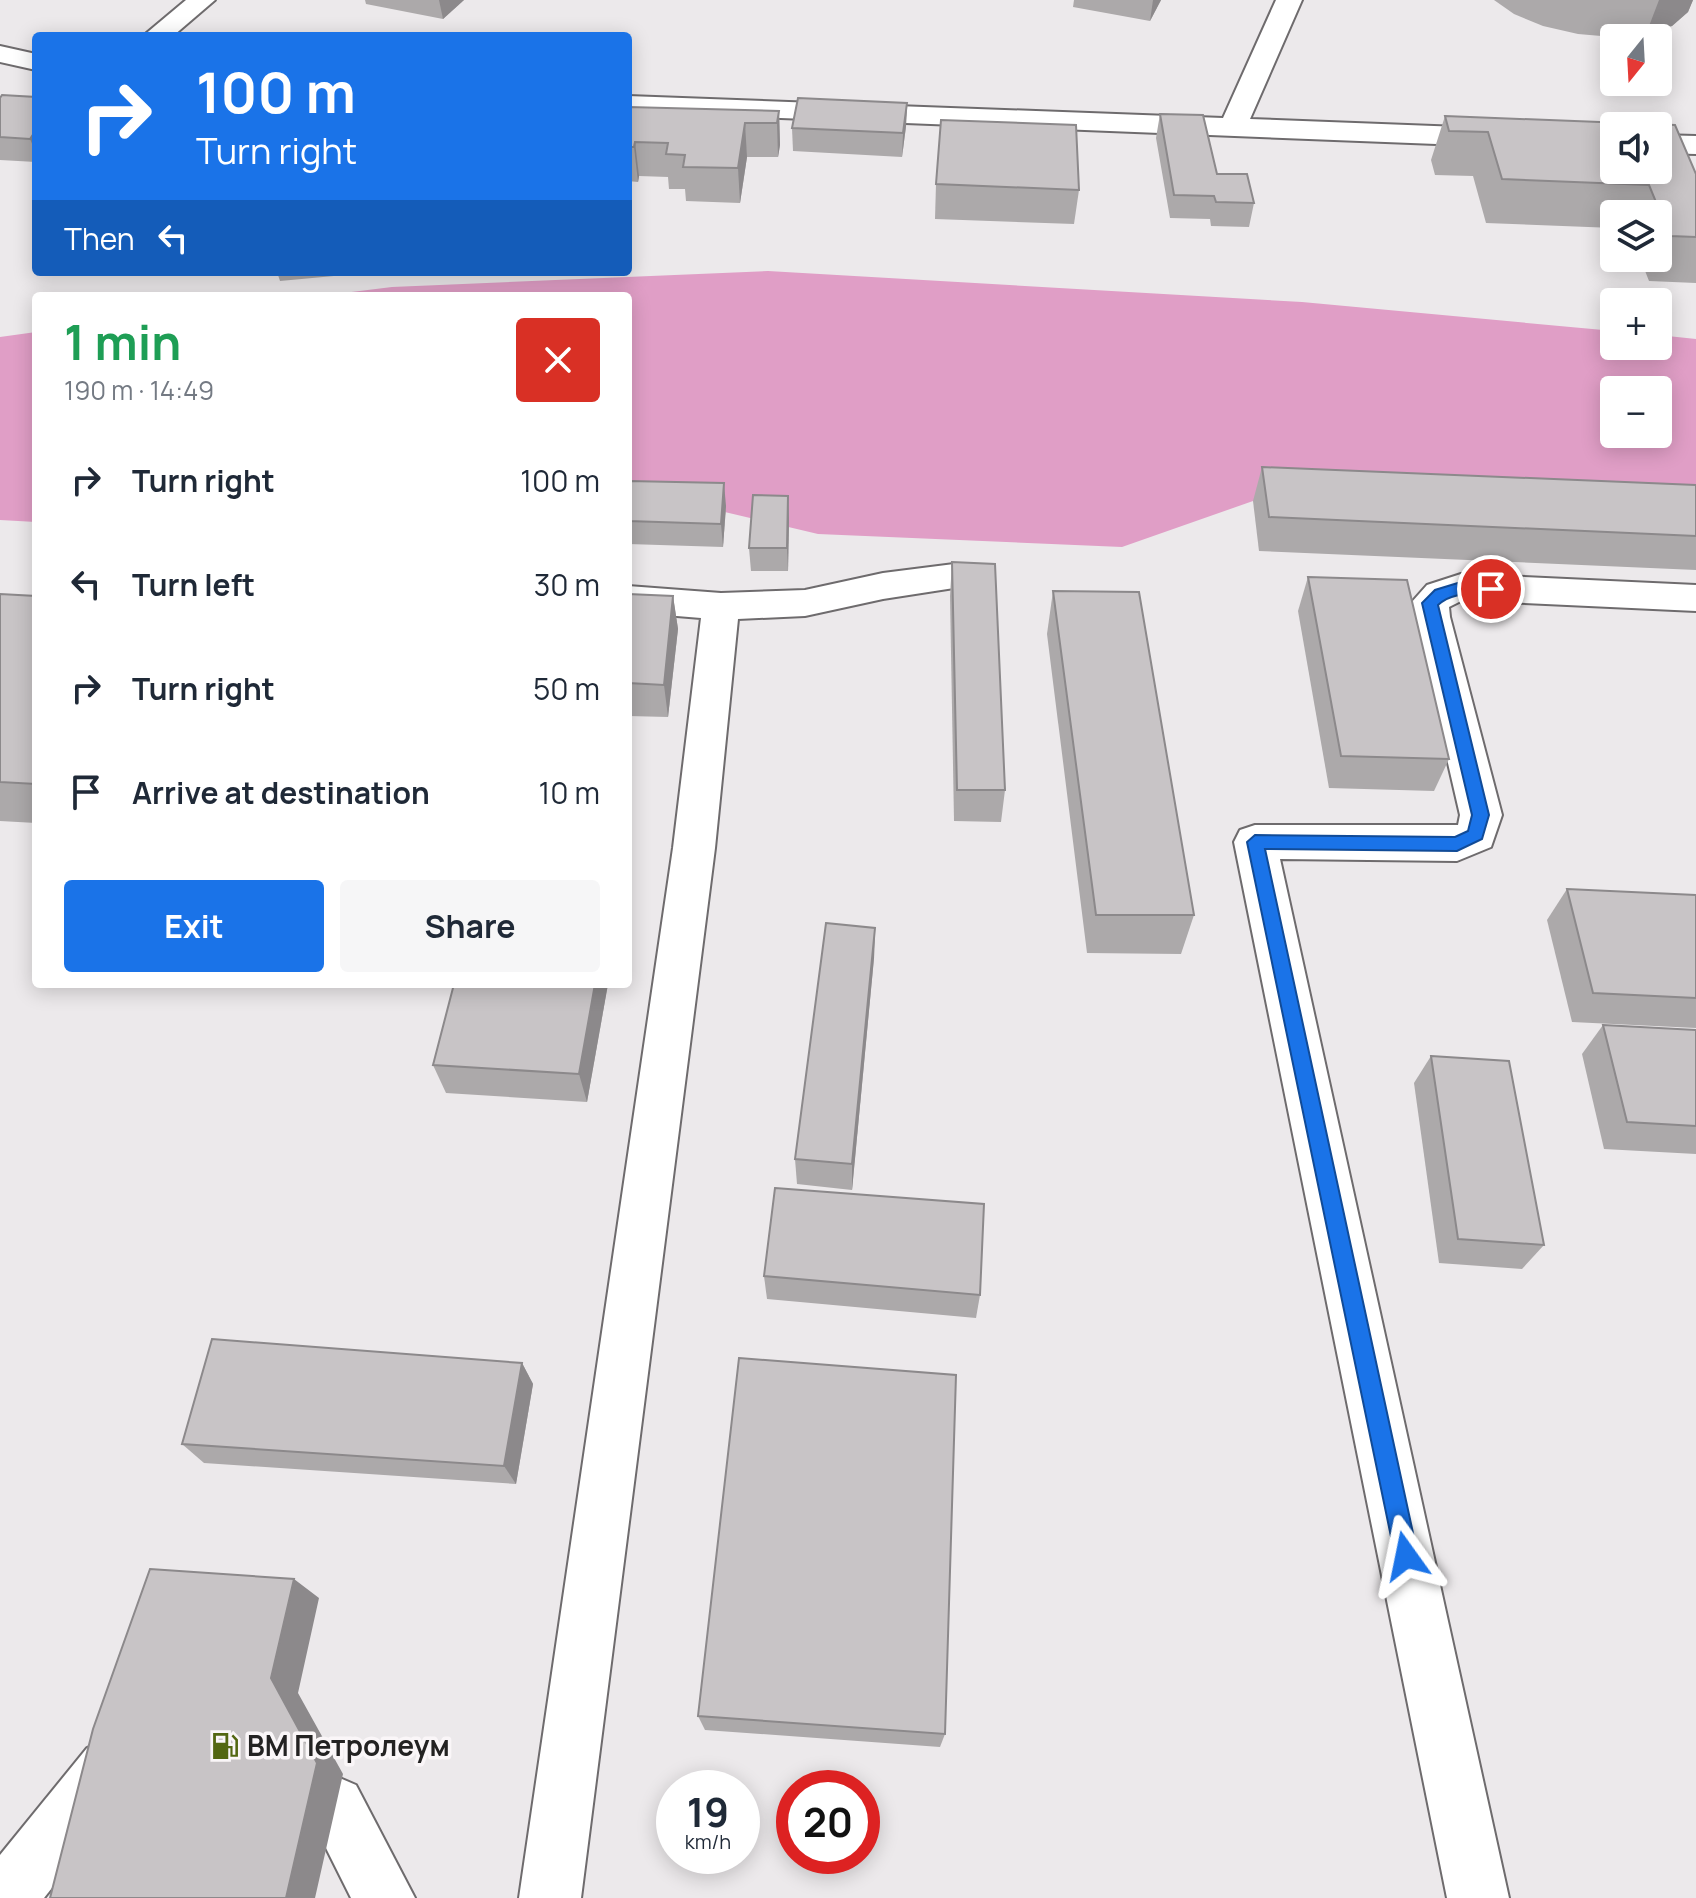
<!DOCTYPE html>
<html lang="en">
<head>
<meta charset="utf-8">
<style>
	body { margin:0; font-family:Manrope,sans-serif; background:#f6f6f7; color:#1f2937; height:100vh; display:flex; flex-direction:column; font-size:30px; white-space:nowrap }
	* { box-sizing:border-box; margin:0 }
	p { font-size:26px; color:#747a83 }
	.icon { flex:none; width:44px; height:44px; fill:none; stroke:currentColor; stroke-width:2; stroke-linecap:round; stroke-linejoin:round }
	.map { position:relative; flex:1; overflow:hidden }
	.details { position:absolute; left:32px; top:292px; width:600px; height:696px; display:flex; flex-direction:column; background:#fff; border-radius:8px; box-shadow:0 4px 20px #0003 }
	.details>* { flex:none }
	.guide { position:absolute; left:32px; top:32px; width:600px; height:244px; border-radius:8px; box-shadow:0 4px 20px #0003; background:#1a73e8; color:#fff; overflow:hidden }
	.needle { width:52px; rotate:198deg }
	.controls { position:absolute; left:1600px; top:24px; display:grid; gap:16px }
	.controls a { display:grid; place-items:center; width:72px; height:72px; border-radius:8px; background:#fff; box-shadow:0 4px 20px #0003; font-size:40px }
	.speed { position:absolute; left:656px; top:1770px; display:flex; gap:16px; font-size:40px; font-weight:700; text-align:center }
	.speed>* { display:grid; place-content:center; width:104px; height:104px; border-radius:50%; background:#fff; box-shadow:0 4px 20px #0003; line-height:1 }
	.speed small { font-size:20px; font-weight:400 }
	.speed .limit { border:12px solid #d22; background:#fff; color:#111 }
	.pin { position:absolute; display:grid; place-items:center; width:68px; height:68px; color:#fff; margin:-34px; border:4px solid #fff; border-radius:50%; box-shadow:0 2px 8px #0007 }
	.me { position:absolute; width:88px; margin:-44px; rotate:348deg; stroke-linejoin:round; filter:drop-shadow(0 0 6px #0008) }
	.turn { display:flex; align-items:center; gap:28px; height:168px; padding:0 32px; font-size:36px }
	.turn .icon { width:104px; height:104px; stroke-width:2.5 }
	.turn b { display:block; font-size:56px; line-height:68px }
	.then { display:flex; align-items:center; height:76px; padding:0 32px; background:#0003; gap:16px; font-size:30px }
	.round { display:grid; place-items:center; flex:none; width:84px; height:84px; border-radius:8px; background:#f6f6f7 }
	.headline { display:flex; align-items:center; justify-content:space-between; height:136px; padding:0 32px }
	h1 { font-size:48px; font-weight:700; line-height:60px; color:#1e9e55 }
	.button { display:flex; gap:16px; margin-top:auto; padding:16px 32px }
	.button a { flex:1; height:92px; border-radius:8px; background:#1a73e8; color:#fff; font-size:32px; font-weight:700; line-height:92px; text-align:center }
	.button a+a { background:#f6f6f7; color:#1f2937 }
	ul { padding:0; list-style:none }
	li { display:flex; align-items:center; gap:24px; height:104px; padding:0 32px }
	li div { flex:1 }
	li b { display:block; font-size:30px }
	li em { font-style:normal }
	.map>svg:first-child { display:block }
</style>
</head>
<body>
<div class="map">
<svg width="1696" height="1898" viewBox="0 0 1696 1898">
	<rect width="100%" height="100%" fill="#ece9eb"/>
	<!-- forest -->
	<g fill="#e09ec6" fill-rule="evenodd">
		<path d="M 768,271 L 1302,302 L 1614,331 L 1614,346 L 1658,346 L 1658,335 L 1696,339 L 1696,520 L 1253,501 L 1122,547 L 818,534 L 712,509 L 628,507 L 628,296 L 319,296 L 392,287 ZM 1614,390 L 1658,390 L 1658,434 L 1614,434 Z"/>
		<polygon points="36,332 36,522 0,520 0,337"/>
	</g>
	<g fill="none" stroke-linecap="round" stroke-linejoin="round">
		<!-- minor casing -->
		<g stroke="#6e6b6d" stroke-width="4">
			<g id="minor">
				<polygon points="186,0 215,0 173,36 143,36"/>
				<polygon points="1276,0 1302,0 1250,119 1614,133 1614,151 628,112 628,96 1223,118"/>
				<polygon points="0,46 36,54 36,70 0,62"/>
				<polygon points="1658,135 1696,136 1696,154 1658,153"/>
				<polygon points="954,564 967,568 972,577 967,586 883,599 805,616 738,619 715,848 581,1898 519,1898 673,848 701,618 628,612 628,586 721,593 805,590 883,573"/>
				<polygon points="1461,574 1696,585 1696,611 1463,600 1449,607 1450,617 1502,815 1491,847 1457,861 1280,859 1509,1898 1447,1898 1234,842 1240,830 1255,825 1458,825 1460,815 1411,603 1427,585"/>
				<polygon points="108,1739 129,1748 138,1769 129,1790 44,1898 0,1898 0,1855 87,1748"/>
				<polygon points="335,1776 356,1785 415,1898 351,1898 305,1806 314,1785"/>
			</g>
		</g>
		<!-- minor -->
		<use href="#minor" fill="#fff" fill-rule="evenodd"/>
	</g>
	<!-- wall -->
	<g fill="#aca9aa">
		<polygon points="365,0 464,0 443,19 366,4"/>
		<polygon points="1074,0 1161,0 1150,21 1073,7"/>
		<polygon points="1494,0 1693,0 1688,12 1672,26 1646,34 1613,37 1578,34 1543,26 1514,14"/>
		<polygon points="36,97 36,162 0,160 0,98"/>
		<polygon points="907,103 906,126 902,157 793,151 792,128"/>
		<polygon points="628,107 779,111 780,145 778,157 747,157 740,203 686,201 685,189 669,189 668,177 639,176 638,182 628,181"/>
		<polygon points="1160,114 1217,174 1254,203 1249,227 1211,226 1210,219 1170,218 1156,138"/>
		<polygon points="1445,116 1696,174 1696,283 1649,281 1640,258 1658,258 1658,214 1614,214 1614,228 1486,223 1473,176 1435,175 1431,160"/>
		<polygon points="936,184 1079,190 1074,224 935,219"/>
		<polygon points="277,272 377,272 280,281"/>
		<polygon points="1262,467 1696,485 1696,570 1259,551 1253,501"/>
		<polygon points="628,481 726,506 723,547 628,544"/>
		<polygon points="788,496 789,519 788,571 751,571 749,548"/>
		<polygon points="952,562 1005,790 1001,822 954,821 950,596"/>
		<polygon points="1308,577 1449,759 1434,791 1329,788 1298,611"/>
		<polygon points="1053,591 1194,915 1181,954 1087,953 1047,634"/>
		<polygon points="0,594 36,596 36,823 0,821"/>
		<polygon points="628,594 673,596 678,629 668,717 628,716"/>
		<polygon points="1567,889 1696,895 1696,1028 1572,1022 1547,920"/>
		<polygon points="875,928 874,958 852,1190 797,1184 795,1159"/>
		<polygon points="454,984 608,984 587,1102 446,1093 433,1065"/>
		<polygon points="1603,1025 1696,1030 1696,1154 1604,1149 1582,1054"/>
		<polygon points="1431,1056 1544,1245 1522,1269 1439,1263 1414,1083"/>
		<polygon points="764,1276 980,1295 976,1318 767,1299"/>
		<polygon points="522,1363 533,1384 516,1484 204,1463 182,1444"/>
		<polygon points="698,1716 945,1734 940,1747 705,1730"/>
	</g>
	<!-- shaded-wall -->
	<g fill="#8c898b">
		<polygon points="439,0 464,0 443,19"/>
		<polygon points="1153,0 1161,0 1150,21"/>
		<polygon points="1659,0 1693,0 1688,12 1672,26 1646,34"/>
		<polygon points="907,103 906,126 902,157 903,133"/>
		<polygon points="779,111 780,145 778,157 777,123"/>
		<polygon points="745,123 747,157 740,203 738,168"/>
		<polygon points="36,130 36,153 30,139"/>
		<polygon points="635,142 639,176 638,182 634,147"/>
		<polygon points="724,483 726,506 723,547 721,524"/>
		<polygon points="788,496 789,519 788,571 787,548"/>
		<polygon points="673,596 678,629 668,717 664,685"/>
		<polygon points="875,928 874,958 852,1190 852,1164"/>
		<polygon points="595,984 608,984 587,1102 579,1074"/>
		<polygon points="522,1363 533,1384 516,1484 504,1466"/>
		<polygon points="294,1579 319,1598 298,1693 343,1774 315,1898 286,1898 271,1678"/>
	</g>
	<!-- building -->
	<g fill="#c8c4c6" stroke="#8c898b" stroke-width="2" fill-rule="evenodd">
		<polygon points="2,95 36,97 36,130 30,139 0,137 0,98"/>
		<polygon points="798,98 907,103 903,133 792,128"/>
		<polygon points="628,107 779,111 777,123 745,123 738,168 683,167 685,155 666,154 668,143 635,142 634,147 628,147"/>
		<polygon points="1160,114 1203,115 1217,174 1247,174 1254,203 1216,202 1214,196 1174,195"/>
		<path d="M 1445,116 L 1675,125 L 1696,174 L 1696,237 L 1670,236 L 1649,185 L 1502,179 L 1488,132 L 1449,131 ZM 1614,126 L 1658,126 L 1658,170 L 1614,170 Z"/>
		<polygon points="941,120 1076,125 1079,190 936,184"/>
		<polygon points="1262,467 1696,485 1696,536 1269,517"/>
		<polygon points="628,481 724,483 721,524 628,521"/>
		<polygon points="753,495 788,496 787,548 749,548"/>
		<polygon points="952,562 995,564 1005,790 957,790"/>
		<polygon points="1308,577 1407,580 1449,759 1341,756"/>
		<polygon points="1053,591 1139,592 1194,915 1096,915"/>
		<polygon points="0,594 36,596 36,784 0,782"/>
		<polygon points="628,594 673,596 664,685 628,683"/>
		<polygon points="1567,889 1696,895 1696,998 1593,993"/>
		<polygon points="826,923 875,928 852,1164 795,1159"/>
		<polygon points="454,984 595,984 579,1074 433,1065"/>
		<polygon points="1603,1025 1696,1030 1696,1126 1627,1122"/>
		<polygon points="1431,1056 1509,1061 1544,1245 1458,1239"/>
		<polygon points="775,1188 984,1204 980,1295 764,1276"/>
		<polygon points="212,1339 522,1363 504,1466 182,1444"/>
		<polygon points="739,1358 956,1375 945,1734 698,1716"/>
		<polygon points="150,1569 294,1579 271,1678 317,1763 286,1898 50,1898 93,1729"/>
	</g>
	<!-- route -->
	<path fill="#1a73e8" stroke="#114b97" stroke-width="2" d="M 1461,582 L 1491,583 L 1498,589 C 1486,602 1460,585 1438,605 L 1489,815 L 1482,839 L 1457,851 L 1265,849 L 1418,1556 L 1414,1564 L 1406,1568 L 1398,1564 L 1395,1556 L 1247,842 L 1255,835 L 1455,837 L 1468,831 L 1472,815 L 1422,603 L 1435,590 Z"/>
	<!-- icons -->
	<defs>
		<g id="fuel-bare" transform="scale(2.16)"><path d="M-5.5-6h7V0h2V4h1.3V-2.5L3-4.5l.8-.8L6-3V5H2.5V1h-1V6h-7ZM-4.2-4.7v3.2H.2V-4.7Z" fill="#536712" stroke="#faf6f8" stroke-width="2.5" paint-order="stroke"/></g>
	</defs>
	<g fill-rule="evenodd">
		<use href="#fuel-bare" x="225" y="1746"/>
	</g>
	<g text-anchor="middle" stroke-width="7" stroke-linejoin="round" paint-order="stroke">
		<!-- near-poi labels -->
		<g font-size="28" font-weight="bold" fill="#232222" stroke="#faf6f8" text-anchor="start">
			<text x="247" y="1756">ВМ Петролеум</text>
		</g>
	</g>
</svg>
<div class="controls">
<a><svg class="needle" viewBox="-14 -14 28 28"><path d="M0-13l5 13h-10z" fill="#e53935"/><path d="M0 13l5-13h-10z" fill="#747a83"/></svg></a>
<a><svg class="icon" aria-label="sound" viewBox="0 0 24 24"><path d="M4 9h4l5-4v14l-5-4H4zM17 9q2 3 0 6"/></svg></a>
<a><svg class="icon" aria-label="layers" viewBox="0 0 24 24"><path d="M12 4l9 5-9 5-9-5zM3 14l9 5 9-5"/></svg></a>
<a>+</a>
<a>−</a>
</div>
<div class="speed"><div>19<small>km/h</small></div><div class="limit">20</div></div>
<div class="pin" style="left:1491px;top:589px;background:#d93025"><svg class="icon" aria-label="arrive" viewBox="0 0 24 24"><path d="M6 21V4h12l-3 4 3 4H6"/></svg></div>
<svg class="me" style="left:1406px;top:1556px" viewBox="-20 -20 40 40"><path d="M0-17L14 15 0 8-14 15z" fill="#1a73e8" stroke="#fff" stroke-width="4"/></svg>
<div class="guide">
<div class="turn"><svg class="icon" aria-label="right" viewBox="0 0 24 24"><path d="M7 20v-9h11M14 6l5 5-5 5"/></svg><div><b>100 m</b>Turn right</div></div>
<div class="then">Then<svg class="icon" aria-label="left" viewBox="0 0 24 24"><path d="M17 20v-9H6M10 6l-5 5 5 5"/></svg></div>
</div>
<section class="details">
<div class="headline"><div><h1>1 min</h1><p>190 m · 14:49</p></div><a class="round" style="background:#d93025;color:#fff"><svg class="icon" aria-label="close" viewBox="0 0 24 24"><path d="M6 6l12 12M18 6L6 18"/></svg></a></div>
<ul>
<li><svg class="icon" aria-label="right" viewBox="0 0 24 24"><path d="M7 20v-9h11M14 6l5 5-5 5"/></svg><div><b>Turn right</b></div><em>100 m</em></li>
<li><svg class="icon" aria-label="left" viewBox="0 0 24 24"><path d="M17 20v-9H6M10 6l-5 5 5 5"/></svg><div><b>Turn left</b></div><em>30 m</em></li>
<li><svg class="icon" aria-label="right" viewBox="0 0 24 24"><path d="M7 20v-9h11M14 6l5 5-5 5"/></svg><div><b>Turn right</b></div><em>50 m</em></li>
<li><svg class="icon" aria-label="arrive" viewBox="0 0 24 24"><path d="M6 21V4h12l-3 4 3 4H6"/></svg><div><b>Arrive at destination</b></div><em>10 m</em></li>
</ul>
<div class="button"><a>Exit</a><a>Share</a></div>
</section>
</div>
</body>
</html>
